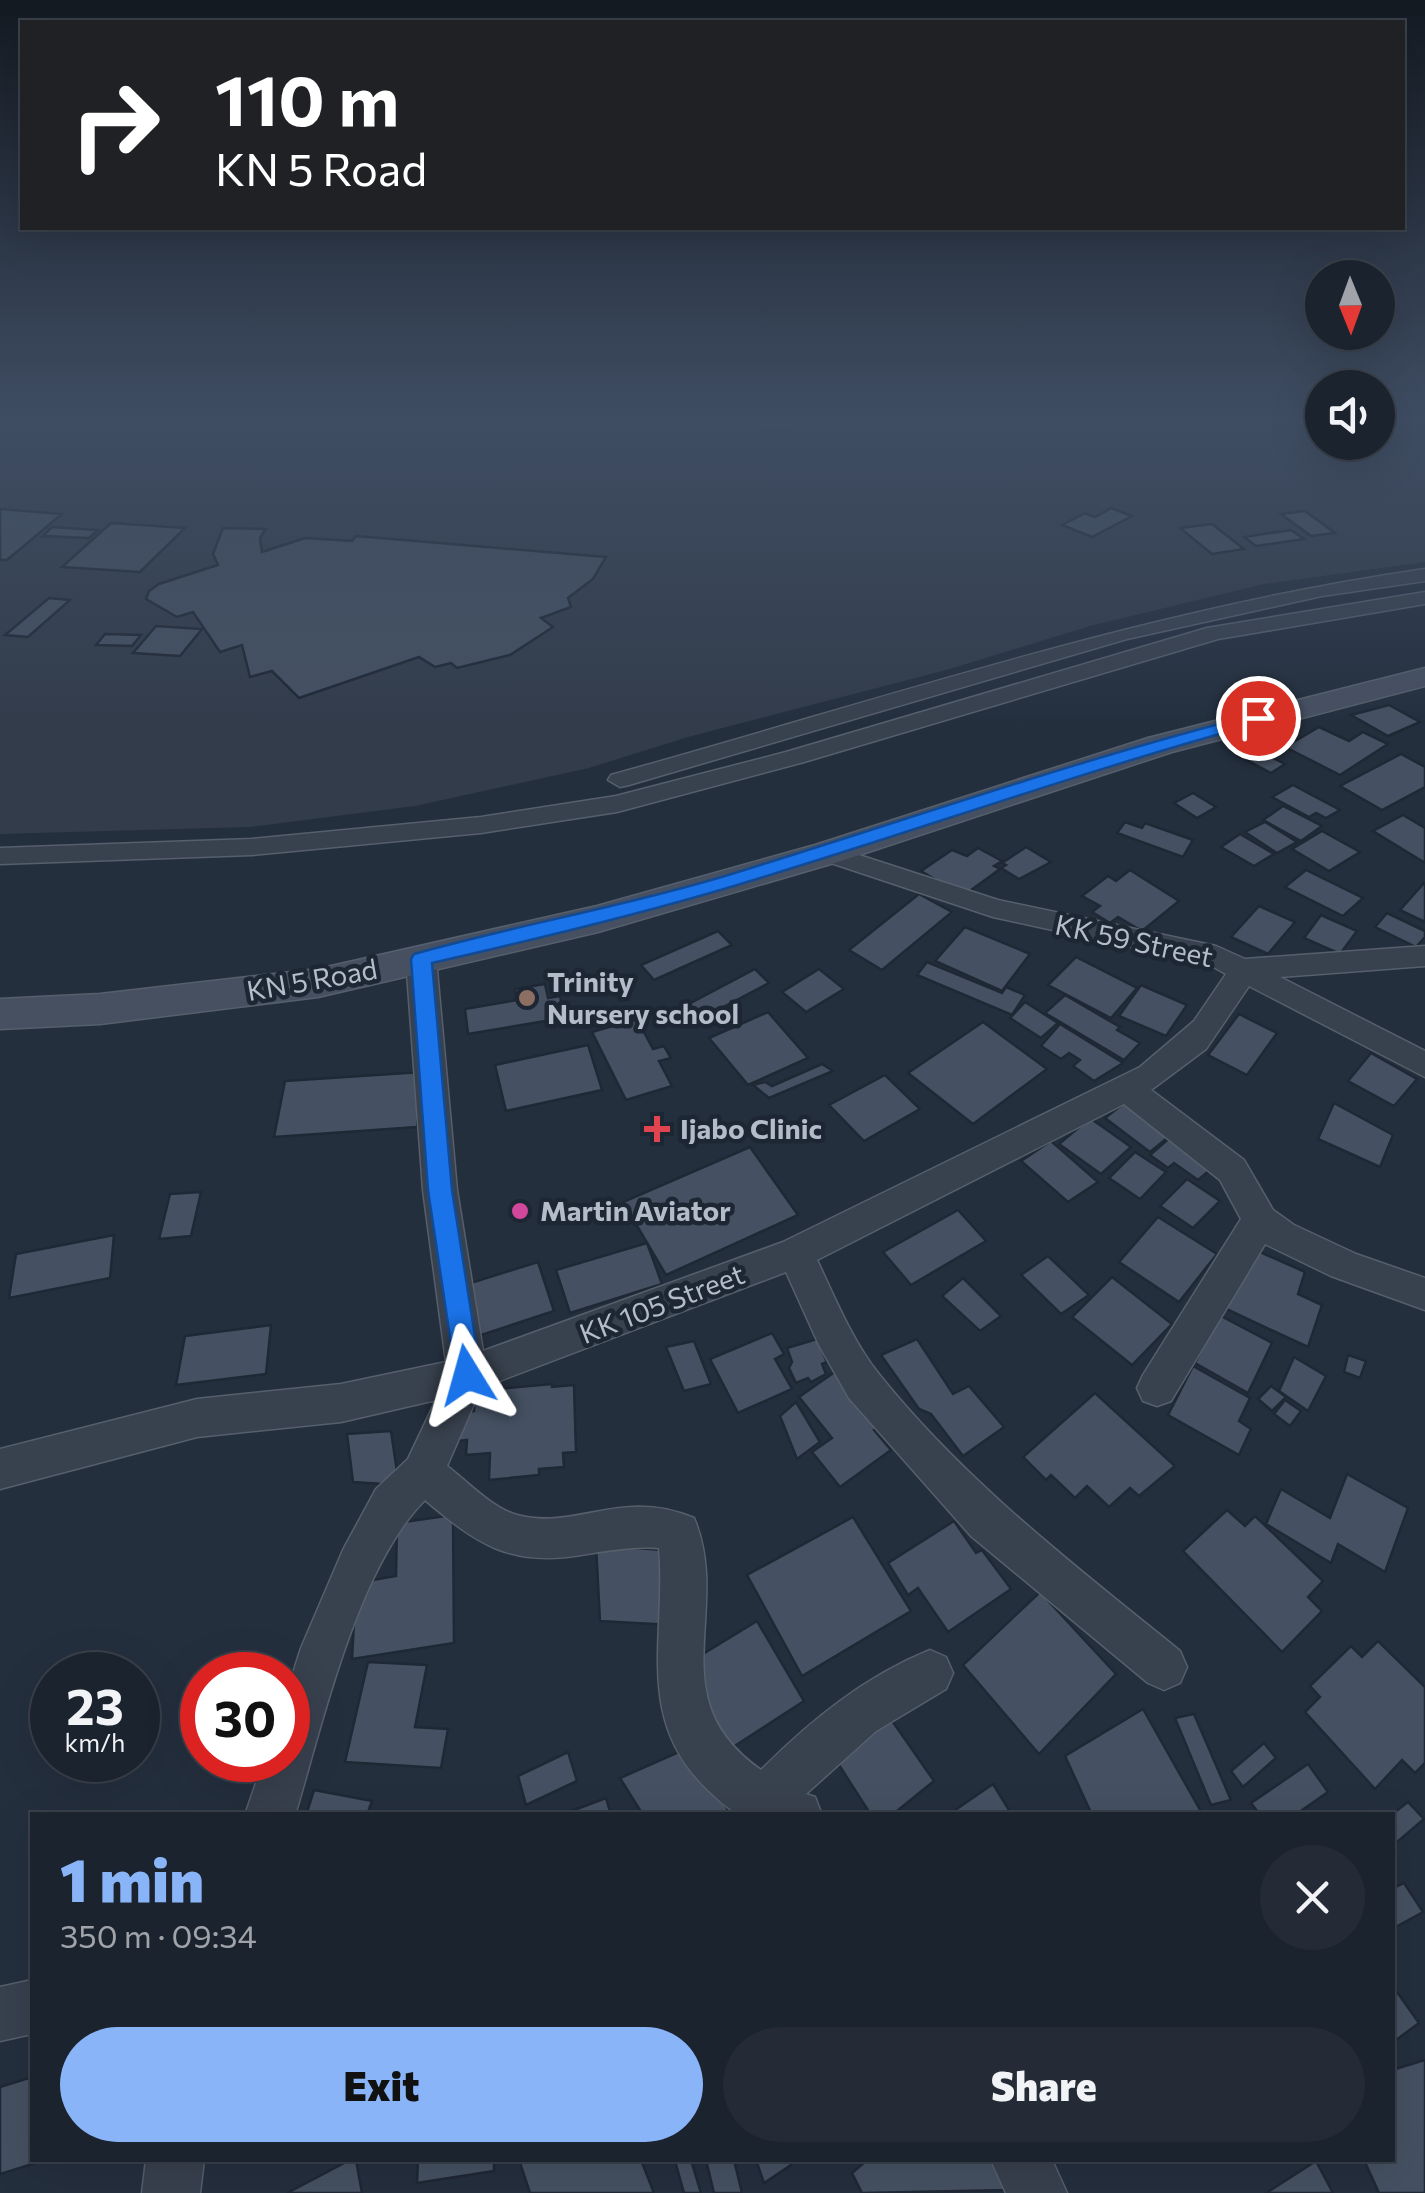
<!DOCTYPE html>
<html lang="en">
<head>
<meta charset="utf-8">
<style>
	body { margin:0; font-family:Commissioner,sans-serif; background:#242b36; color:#f1f3f6; height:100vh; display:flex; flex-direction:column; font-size:38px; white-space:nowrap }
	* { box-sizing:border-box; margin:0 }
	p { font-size:32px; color:#a0a4aa }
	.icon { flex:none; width:55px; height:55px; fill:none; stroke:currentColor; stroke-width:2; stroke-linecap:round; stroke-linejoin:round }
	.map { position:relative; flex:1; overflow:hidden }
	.side { position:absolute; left:30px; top:1812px; width:1365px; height:350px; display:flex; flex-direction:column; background:#1b232e; border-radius:0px; box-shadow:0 10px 40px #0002,0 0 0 2px #39404a }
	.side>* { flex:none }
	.banner { position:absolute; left:20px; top:20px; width:1385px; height:210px; border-radius:0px; box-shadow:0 10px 40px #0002,0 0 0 2px #39404a; background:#202124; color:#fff; overflow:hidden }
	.needle { width:65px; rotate:179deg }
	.tools { position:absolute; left:1305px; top:260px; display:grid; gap:20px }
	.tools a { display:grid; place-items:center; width:90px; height:90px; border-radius:50%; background:#1b232e; box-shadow:0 10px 40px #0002,0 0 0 2px #39404a; font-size:50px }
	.speed { position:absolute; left:30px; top:1652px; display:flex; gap:20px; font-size:50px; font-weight:700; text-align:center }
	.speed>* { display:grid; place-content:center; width:130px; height:130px; border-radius:50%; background:#1b232e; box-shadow:0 10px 40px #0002,0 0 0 2px #39404a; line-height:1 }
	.speed small { font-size:25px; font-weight:400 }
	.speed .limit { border:15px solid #d22; background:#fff; color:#111 }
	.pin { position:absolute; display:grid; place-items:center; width:85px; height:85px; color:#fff; margin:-42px; border:5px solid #fff; border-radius:50%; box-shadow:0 2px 10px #0007 }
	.me { position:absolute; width:110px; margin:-55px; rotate:352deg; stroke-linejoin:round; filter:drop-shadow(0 0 8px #0008) }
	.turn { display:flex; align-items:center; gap:35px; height:210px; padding:0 30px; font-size:45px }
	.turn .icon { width:130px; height:130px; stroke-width:2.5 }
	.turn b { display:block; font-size:70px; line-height:85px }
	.round { display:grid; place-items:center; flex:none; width:105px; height:105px; border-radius:52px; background:#242b36 }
	.headline { display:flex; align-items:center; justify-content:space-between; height:170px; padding:0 30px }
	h1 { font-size:60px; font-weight:800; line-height:75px; color:#8ab4f8 }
	.button { display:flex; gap:20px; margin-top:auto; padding:20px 30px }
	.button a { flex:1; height:115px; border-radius:60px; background:#8ab4f8; color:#111; font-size:40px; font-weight:800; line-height:115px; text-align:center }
	.button a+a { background:#242b36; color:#f1f3f6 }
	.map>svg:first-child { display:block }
</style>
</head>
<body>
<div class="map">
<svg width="1425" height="2193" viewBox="0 0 1425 2193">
	<rect width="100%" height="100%" fill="#242f3e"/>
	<!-- airport -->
	<polygon fill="#323c4b" points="0,417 1322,417 1322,442 1378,442 1378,417 1425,417 1425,562 1264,584 1090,626 950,669 688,737 589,768 415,806 250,827 0,834"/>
	<!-- building -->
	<g fill="#455162" stroke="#1f2835" stroke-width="2.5">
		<polygon points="723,417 872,417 871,424 812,421 788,430 741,427"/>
		<polygon points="1111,508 1132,516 1092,537 1062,525 1085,513 1095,517"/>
		<polygon points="0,509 62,514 7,560 0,560"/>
		<polygon points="1305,511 1335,533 1311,536 1281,514"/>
		<polygon points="111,523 185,528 140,572 62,567"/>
		<polygon points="1212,524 1244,549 1212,554 1180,528"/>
		<polygon points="52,527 98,530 89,538 43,536"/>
		<polygon points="223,528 266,529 260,538 262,552 305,538 352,541 356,536 606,557 593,579 568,598 571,607 541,618 553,627 510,655 457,668 451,663 435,667 419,657 299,698 272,671 250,677 242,645 220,652 193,612 177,617 146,599 149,591 159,584 218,565 213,554"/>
		<polygon points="1291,530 1304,539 1256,546 1244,537"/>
		<polygon points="49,598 70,600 28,637 5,635"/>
		<polygon points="156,626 202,629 180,656 133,653"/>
		<polygon points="105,634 141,635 132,646 96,645"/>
		<polygon points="1389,705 1420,722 1388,736 1351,715"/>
		<polygon points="1319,727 1349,741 1363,732 1388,744 1340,775 1285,747"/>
		<polygon points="1252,747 1285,764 1271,773 1237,755"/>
		<polygon points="1401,754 1425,767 1425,787 1382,810 1340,786"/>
		<polygon points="1293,785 1340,810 1326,818 1316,813 1309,817 1272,797"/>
		<polygon points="1193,793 1216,807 1197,818 1174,803"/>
		<polygon points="1283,806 1322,826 1301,841 1263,820"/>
		<polygon points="1403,815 1425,828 1425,863 1373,831"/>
		<polygon points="1125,822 1142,828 1145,823 1193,840 1183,857 1117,833"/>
		<polygon points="1265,822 1297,842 1277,853 1245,832"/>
		<polygon points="1322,831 1360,852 1329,871 1292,849"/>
		<polygon points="1240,834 1274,854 1254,866 1221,847"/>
		<polygon points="1026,847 1051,862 1019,879 1001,868 1006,865 1002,863"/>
		<polygon points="978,848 1002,861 994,866 1000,869 963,896 921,871 952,850 967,856"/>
		<polygon points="1130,870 1179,901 1142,931 1118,917 1110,923 1092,912 1100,906 1082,896 1108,876 1116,881"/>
		<polygon points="1306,870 1363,898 1343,916 1285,887"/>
		<polygon points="1424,883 1425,883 1425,922 1400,910"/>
		<polygon points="919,894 952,912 882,970 849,950"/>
		<polygon points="1259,906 1295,922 1268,954 1231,937"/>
		<polygon points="1387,913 1425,931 1425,937 1416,947 1375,927"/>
		<polygon points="1321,915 1357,931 1340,954 1304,938"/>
		<polygon points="965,927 1030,954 1002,991 935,961"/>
		<polygon points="718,931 732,945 654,980 641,965"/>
		<polygon points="1076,957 1137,988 1111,1018 1048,985"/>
		<polygon points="927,962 1002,993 1006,987 1025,995 1012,1015 917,975"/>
		<polygon points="755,969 769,983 699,1020 685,1006"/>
		<polygon points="819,969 844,989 806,1012 782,992"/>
		<polygon points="545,984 548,998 560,996 563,1010 549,1012 551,1020 468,1034 465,1009 517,1000 515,989"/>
		<polygon points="1141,985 1187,1005 1166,1036 1119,1016"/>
		<polygon points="1065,995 1120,1027 1117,1030 1140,1043 1124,1060 1045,1013"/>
		<polygon points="1025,1002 1058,1023 1041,1038 1010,1018"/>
		<polygon points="768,1012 808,1058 748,1085 709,1038"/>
		<polygon points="1239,1014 1277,1033 1247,1075 1208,1055"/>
		<polygon points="637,1019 653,1049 664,1046 671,1058 659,1061 672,1086 626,1100 592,1032"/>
		<polygon points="983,1022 1047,1069 973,1124 908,1073"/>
		<polygon points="1060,1024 1123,1063 1094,1081 1073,1066 1080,1060 1069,1053 1061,1059 1041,1046"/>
		<polygon points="588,1045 602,1090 506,1111 495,1065"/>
		<polygon points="1371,1053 1417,1079 1394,1106 1348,1081"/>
		<polygon points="822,1064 833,1071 769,1098 753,1085 765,1082 772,1086"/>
		<polygon points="422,1072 417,1127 274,1137 285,1081"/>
		<polygon points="885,1075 920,1109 864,1141 829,1105"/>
		<polygon points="1127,1101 1172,1134 1150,1152 1105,1118"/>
		<polygon points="1334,1103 1393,1135 1380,1167 1318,1139"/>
		<polygon points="1090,1118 1131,1147 1101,1174 1059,1144"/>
		<polygon points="1173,1135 1216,1165 1198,1180 1174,1163 1168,1168 1150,1155"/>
		<polygon points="1051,1141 1098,1182 1068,1202 1021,1161"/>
		<polygon points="750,1147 798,1215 666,1275 623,1202"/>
		<polygon points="1135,1152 1166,1172 1140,1199 1109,1178"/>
		<polygon points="1187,1179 1220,1201 1193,1228 1160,1206"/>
		<polygon points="201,1192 191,1236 159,1239 170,1194"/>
		<polygon points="958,1210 986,1241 911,1285 883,1252"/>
		<polygon points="1158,1217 1217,1254 1179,1302 1119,1262"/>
		<polygon points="114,1235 110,1278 9,1298 16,1254"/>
		<polygon points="647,1243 662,1284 570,1313 556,1270"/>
		<polygon points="1251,1248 1305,1272 1298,1294 1322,1305 1308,1347 1222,1307"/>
		<polygon points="1048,1256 1089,1295 1061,1314 1021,1275"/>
		<polygon points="538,1262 554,1311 472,1338 458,1287"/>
		<polygon points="1112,1277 1172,1324 1132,1365 1072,1317"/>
		<polygon points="963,1278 1001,1316 980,1331 942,1296"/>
		<polygon points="1219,1315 1272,1343 1248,1393 1195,1363"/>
		<polygon points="271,1325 266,1374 176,1385 185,1336"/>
		<polygon points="772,1333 784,1354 775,1359 792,1389 738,1413 710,1359"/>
		<polygon points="817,1339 827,1362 822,1364 826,1374 811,1382 808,1378 796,1383 789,1368 792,1362 787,1348"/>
		<polygon points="917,1339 953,1394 969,1386 1004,1427 963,1456 931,1414 919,1409 881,1355"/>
		<polygon points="694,1341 711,1384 684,1391 666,1347"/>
		<polygon points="1348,1355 1366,1361 1360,1378 1344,1372"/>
		<polygon points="1294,1357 1326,1376 1308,1411 1279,1391"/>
		<polygon points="1193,1366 1250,1398 1239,1421 1251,1429 1239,1455 1168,1415"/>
		<polygon points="839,1369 885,1422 874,1430 891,1450 840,1487 812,1452 832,1438 799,1397"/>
		<polygon points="552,1384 552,1387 574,1385 576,1452 563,1453 564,1467 539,1469 539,1475 489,1480 490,1453 466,1455 467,1440 458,1441 459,1413 474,1411 474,1400 483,1399 484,1390"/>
		<polygon points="1271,1386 1286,1397 1272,1411 1258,1399"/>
		<polygon points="1095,1393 1175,1466 1139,1496 1130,1488 1109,1507 1087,1486 1075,1498 1051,1475 1046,1480 1023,1457"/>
		<polygon points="1285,1400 1301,1411 1290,1426 1274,1414"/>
		<polygon points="796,1402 820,1442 797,1459 780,1416"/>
		<polygon points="391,1431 399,1485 353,1482 347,1434"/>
		<polygon points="1347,1474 1408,1508 1385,1572 1338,1544 1331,1563 1266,1524 1281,1489 1330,1518"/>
		<polygon points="1227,1510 1245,1526 1255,1516 1323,1581 1308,1597 1322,1611 1282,1652 1183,1551"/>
		<polygon points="453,1515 454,1643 352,1659 356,1583 396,1576 397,1523"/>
		<polygon points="853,1517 911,1611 802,1676 747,1575"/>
		<polygon points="954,1521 976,1553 982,1550 1011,1589 948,1632 918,1588 908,1595 888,1563"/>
		<polygon points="596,1545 663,1550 672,1625 600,1621"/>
		<polygon points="1040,1592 1116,1674 1039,1754 963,1665"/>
		<polygon points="757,1621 804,1701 730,1749 685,1665"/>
		<polygon points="1378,1641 1425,1687 1425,1763 1415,1773 1402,1760 1375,1789 1305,1712 1320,1697 1310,1686 1351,1646 1362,1657"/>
		<polygon points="368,1662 427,1665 415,1727 448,1729 441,1768 345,1762"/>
		<polygon points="1143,1709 1203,1815 1092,1815 1065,1756"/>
		<polygon points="886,1712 934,1781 892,1815 871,1815 832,1754"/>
		<polygon points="1194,1714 1231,1800 1211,1805 1175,1718"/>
		<polygon points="1264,1743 1276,1758 1243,1787 1231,1771"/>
		<polygon points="690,1747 731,1815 643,1815 620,1778"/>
		<polygon points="568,1752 577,1781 526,1805 518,1776"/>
		<polygon points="1308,1764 1328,1792 1295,1815 1260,1815 1251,1803"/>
		<polygon points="993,1784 1012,1815 948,1815"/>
		<polygon points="314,1790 372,1801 367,1815 306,1815"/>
		<polygon points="606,1798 611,1815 561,1815"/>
		<polygon points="1408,1802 1424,1819 1396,1843 1391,1815"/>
		<polygon points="1404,1883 1423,1912 1392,1929 1392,1889"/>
		<polygon points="1392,1985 1419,2023 1392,2043"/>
		<polygon points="1425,2060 1425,2193 1379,2193 1364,2160 1392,2160 1392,2070"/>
		<polygon points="32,2077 32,2160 39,2162 0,2174 0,2087"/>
		<polygon points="350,2160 356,2160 362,2193 287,2193"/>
		<polygon points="418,2160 494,2160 494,2171 417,2183"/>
		<polygon points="519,2160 641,2160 654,2193 530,2193"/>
		<polygon points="691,2160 701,2193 684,2193 675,2161"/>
		<polygon points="706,2160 734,2160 742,2193 714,2193"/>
		<polygon points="756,2160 789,2160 791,2165 764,2183"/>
		<polygon points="867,2160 991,2160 1008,2190 862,2193 852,2173"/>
		<polygon points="1316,2161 1333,2193 1266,2193"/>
	</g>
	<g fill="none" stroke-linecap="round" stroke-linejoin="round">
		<!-- street casing -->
		<g stroke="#565f6c" stroke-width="3">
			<g id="street">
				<path d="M 1425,569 L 1425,581 L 1322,596 L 1127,639 L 629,785 L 620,787 L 608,780 L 611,775 C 882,700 1146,609 1425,569 Z"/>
				<polygon points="1425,592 1425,604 1218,639 804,762 617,812 481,833 252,855 0,864 0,848 252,839 481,817 616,796 786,752 1207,628"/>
				<path d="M 828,845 L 998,900 L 1216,946 L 1245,959 L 1425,946 L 1425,966 L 1280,977 L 1425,1051 L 1425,1077 L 1249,986 L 1206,1049 L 1151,1090 L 1244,1160 L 1273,1210 L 1294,1225 L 1356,1254 L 1425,1278 L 1425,1310 L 1331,1276 L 1265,1244 L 1171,1401 L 1157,1406 L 1143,1401 L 1137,1388 L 1143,1375 L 1241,1219 L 1220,1180 L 1124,1104 L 817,1260 C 835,1298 852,1340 878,1373 C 964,1481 1074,1565 1180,1651 L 1187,1667 L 1180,1683 L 1164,1690 L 1148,1683 L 971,1536 L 849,1398 L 819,1345 L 786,1272 L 481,1388 L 447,1466 C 468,1482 492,1508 517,1515 C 577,1531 621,1487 694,1518 C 733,1611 658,1698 761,1770 C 811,1720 864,1677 930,1650 L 946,1657 L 953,1673 L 946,1689 L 876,1731 L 806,1794 L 815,1797 L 822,1815 C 797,1815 769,1819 744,1815 C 731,1813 717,1798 707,1789 C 633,1717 667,1636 659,1548 C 632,1546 607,1551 581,1555 C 510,1567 477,1544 425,1500 C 357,1568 323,1723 295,1815 L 245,1815 L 264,1760 L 288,1760 L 288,1689 L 301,1648 L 343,1550 L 376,1489 L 408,1459 L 436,1400 L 341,1422 L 197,1437 L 0,1489 L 0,1449 L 197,1399 L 341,1384 L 446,1362 L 423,1190 L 406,959 L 411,952 L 431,952 L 436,959 L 457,1190 L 483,1351 L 783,1242 L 1140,1067 L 1194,1021 L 1226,974 L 1208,964 L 993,917 L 819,859 L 815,853 Z"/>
				<polygon points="32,1980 32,2034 0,2041 0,1987"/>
				<polygon points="146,2160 204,2160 200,2193 142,2193"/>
				<polygon points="991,2160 1052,2160 1067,2193 1006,2193"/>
			</g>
		</g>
		<!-- secondary casing -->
		<g stroke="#565f6c" stroke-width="3">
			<polygon id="secondary" points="1425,668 1425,686 1172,752 841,861 598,932 318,997 100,1024 0,1029 0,999 100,994 318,969 597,906 815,845 1148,738"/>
		</g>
		<!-- street -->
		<use href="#street" fill="#38414e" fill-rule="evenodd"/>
		<!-- secondary -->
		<use href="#secondary" fill="#465061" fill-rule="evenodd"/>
	</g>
	<!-- sky -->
	<linearGradient id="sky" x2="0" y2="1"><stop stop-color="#141a22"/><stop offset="0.58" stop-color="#3f4d63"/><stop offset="1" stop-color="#3f4d63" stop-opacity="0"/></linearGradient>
	<rect width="1425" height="724" fill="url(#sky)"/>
	<!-- route -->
	<path fill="#1a73e8" stroke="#114b97" stroke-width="2.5" d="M 1258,714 L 1263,715 L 1263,722 C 1085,770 911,833 734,886 C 634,916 533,940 432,963 L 452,1190 L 481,1375 L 477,1384 L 467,1388 L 457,1384 L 428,1190 L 411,959 L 414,954 C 517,925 622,907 725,876 C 902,822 1078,759 1258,714 Z"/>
	<!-- markers -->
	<circle fill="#8d6e63" stroke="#1d2633" stroke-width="4" cx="527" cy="998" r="10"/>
	<path fill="#e0444e" stroke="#1d2633" stroke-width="4" d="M652 1114h10v10h10v10h-10v10h-10v-10h-10v-10h10z"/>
	<circle fill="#d1479c" stroke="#1d2633" stroke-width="4" cx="520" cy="1211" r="10"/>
	<g text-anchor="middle" stroke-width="9" stroke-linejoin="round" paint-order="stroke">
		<!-- street labels -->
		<g font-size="28" fill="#b4bcc9" stroke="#1d2633">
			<text transform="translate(1134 941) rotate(12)" y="10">KK 59 Street</text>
			<text transform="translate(312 980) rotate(-10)" y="10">KN 5 Road</text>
			<text transform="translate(662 1304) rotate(-21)" y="10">KK 105 Street</text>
		</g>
		<!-- poi labels -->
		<g font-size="28" font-weight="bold" fill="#b4bcc9" stroke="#1d2633" text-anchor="start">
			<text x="547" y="992">Trinity<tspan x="547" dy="32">Nursery school</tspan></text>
			<text x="680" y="1139">Ijabo Clinic</text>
			<text x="540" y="1221">Martin Aviator</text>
		</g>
	</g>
</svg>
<div class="tools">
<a><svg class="needle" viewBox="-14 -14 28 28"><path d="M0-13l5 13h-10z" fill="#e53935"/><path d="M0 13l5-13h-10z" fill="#a0a4aa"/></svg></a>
<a><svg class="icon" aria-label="sound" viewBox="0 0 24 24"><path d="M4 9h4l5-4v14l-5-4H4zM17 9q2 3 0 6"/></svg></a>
</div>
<div class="speed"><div>23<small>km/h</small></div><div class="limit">30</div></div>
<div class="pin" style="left:1258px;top:718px;background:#d93025"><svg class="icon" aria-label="arrive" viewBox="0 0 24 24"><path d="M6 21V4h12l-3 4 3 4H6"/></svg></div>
<svg class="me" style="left:467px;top:1375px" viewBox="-20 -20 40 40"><path d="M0-17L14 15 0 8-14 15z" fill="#1a73e8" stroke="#fff" stroke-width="4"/></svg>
<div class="banner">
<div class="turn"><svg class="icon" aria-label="right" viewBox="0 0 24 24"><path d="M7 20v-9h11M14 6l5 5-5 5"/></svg><div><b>110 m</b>KN 5 Road</div></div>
</div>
<section class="side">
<div class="headline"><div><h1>1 min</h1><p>350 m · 09:34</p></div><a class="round"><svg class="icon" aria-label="close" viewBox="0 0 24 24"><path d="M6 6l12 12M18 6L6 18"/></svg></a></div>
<div class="button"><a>Exit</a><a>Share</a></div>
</section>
</div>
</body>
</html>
